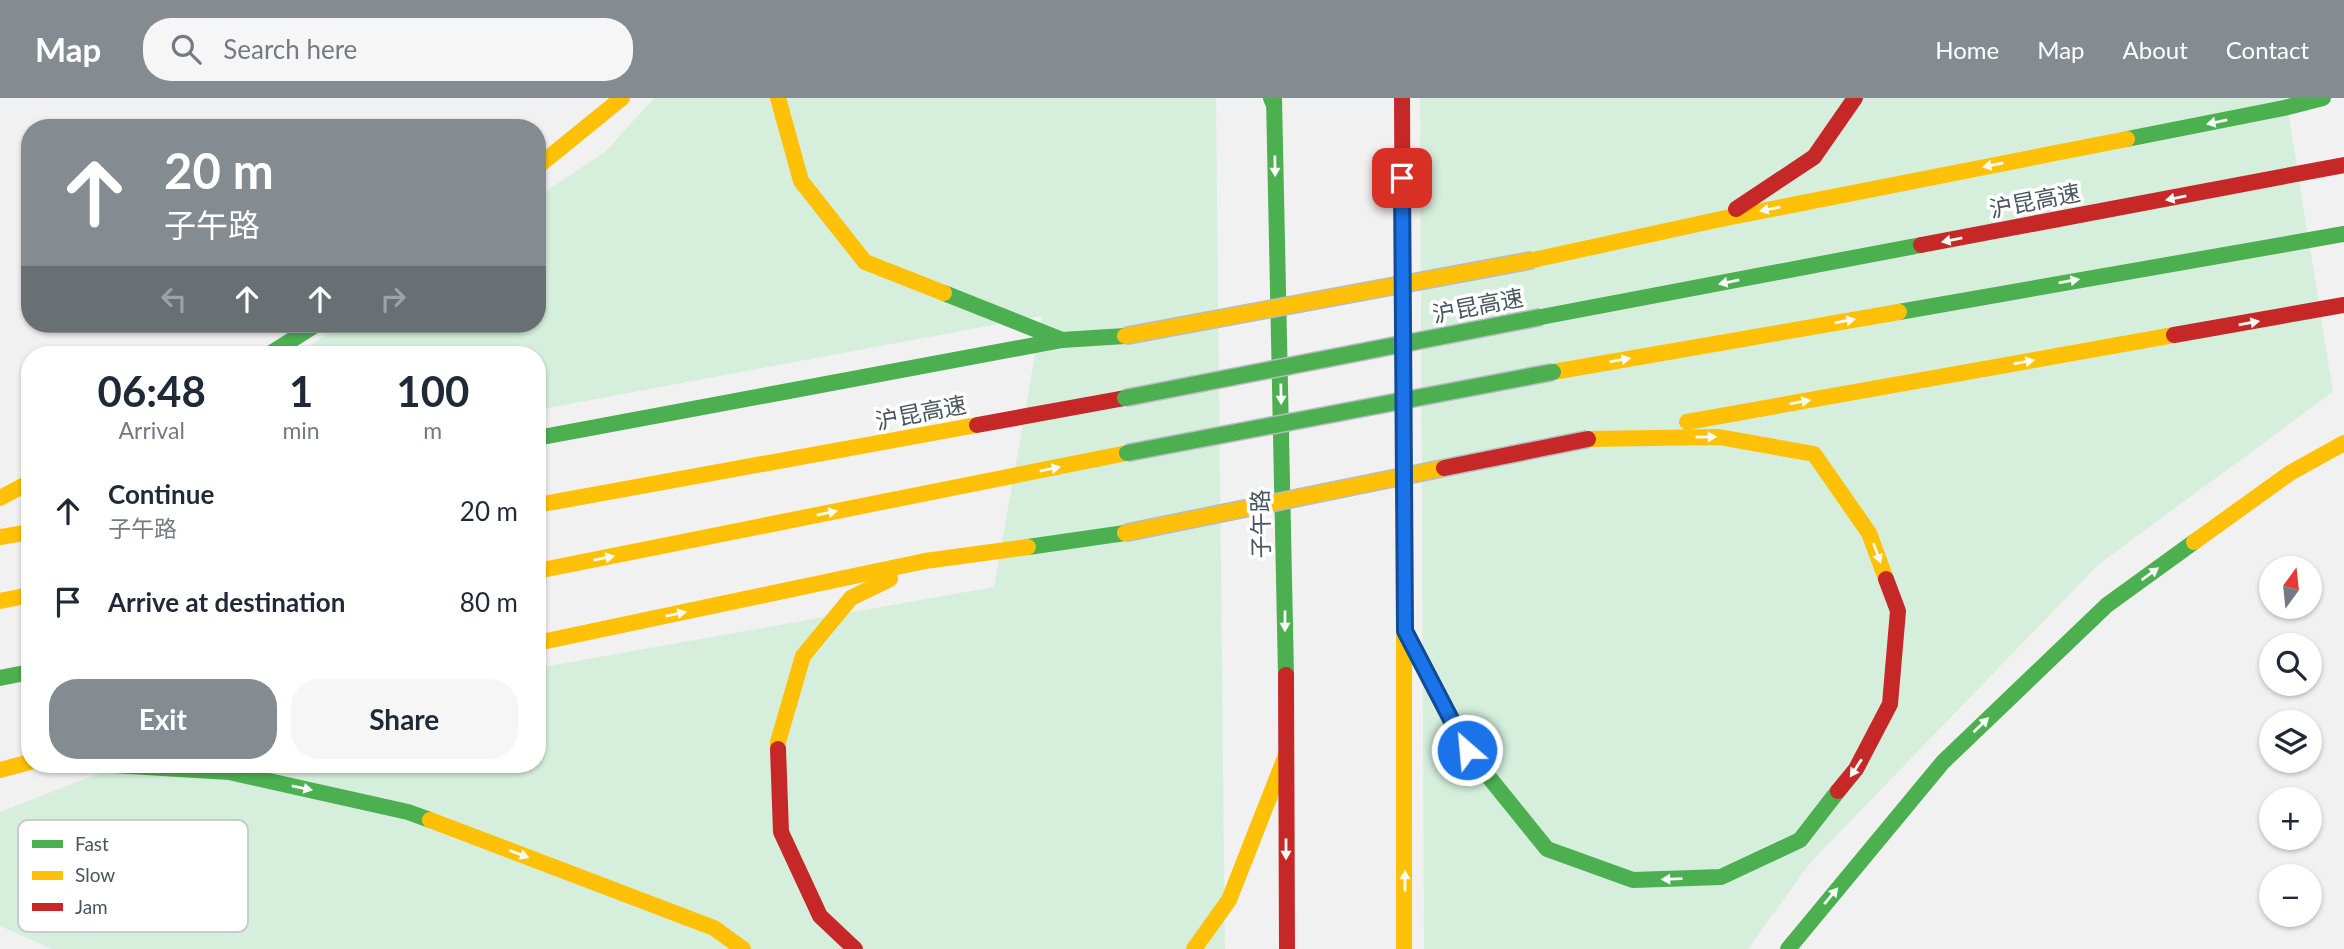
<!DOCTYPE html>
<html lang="en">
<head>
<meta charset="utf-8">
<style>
	body { margin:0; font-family:Lato,"Noto Sans SC",sans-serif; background:#f6f6f7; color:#1f2937; height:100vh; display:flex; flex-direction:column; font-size:26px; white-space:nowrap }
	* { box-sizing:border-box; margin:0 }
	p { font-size:23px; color:#747a83 }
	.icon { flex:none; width:38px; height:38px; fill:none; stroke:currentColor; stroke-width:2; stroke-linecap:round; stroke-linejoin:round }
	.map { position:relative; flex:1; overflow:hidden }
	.drawer { position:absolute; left:21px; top:248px; width:525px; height:427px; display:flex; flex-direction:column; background:#fff; border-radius:28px; box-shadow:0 2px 5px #0004 }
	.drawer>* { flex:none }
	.top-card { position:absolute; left:21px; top:21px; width:525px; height:214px; border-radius:28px; box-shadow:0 2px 5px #0004; background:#848c91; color:#fff; overflow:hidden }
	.needle { width:46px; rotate:15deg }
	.controls { position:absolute; left:2259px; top:458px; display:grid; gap:14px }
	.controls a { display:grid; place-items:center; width:63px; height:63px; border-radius:50%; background:#fff; box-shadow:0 2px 5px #0004; font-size:35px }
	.pin { position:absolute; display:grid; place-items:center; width:60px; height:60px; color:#fff; margin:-30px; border-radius:14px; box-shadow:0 4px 10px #0006 }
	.me { position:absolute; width:77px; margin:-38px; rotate:333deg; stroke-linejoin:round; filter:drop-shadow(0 0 5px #0008) }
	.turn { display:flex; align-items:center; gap:24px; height:147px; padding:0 28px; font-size:32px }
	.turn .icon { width:91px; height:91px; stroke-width:2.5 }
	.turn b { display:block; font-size:49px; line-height:60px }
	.lanes { display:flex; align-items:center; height:66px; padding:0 28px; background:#0003; justify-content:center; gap:35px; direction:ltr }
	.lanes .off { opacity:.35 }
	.eta { display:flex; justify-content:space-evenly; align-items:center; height:119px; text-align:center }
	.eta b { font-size:42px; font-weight:700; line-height:49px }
	.action { display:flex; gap:14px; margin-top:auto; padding:14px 28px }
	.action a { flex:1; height:80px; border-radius:28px; background:#848c91; color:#fff; font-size:28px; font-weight:700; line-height:80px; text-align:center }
	.action a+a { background:#f6f6f7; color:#1f2937 }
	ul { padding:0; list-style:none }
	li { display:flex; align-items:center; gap:21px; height:91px; padding:0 28px }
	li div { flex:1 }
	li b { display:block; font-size:26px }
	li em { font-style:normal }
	header { display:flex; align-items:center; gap:42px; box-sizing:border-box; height:98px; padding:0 35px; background:#848c91; color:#fff }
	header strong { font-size:33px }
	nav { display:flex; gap:38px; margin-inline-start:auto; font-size:24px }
	.search { width:490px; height:63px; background:#f6f6f7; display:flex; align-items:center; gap:18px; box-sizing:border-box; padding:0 24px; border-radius:28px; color:#747a83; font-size:26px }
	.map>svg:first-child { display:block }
</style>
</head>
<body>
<header>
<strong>Map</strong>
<div class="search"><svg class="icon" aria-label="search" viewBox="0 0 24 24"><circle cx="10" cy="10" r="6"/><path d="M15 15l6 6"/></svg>Search here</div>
<nav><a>Home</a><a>Map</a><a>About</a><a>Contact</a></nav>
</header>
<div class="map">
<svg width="2344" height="851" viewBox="0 0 2344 851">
	<rect width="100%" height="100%" fill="#f2f1f1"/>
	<!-- green -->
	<g fill="#d6efdd">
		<polygon points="654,0 1216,0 1225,851 52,851 0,828 0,714 120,667 537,667 537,570 994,489 1042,218 537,312 537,257 295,257 343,226 537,226 537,99 605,54"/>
		<polygon points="1420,0 2286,0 2333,294 2099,466 1810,765 1748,851 1424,851"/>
	</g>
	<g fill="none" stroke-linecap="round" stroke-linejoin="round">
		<!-- fast -->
		<g stroke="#4caf50" stroke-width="16">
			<polyline points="1271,0 1274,7"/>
			<polyline points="1274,0 1286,577"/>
			<polyline points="2127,41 2284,10 2323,0"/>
			<polyline points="944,195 1062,242"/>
			<polyline points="1899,214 2344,136"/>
			<polyline points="1541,219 1921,147"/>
			<polyline points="268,257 317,226"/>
			<polyline points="537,340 1062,242 1125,238"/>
			<polyline points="1028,449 1125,435"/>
			<polyline points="1405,532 1467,652 1547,751 1633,782 1721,779 1800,742 1838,693"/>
			<polyline points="0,580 30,574"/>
			<polyline points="113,667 229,674 408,714 430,722"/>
			<polyline points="1788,851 1943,664 2107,507 2194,444"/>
		</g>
		<!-- slow -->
		<g stroke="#ffc107" stroke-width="16">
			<polyline points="778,0 801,83 865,164 944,195"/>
			<polyline points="537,69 622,0"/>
			<polyline points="1533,162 1721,121 2127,41"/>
			<polyline points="1553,274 1899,214"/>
			<polyline points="1687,324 2174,237"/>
			<polyline points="1588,341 1719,339 1814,356 1869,435 1886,481"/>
			<polyline points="0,400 30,384"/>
			<polyline points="537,407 977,327"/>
			<polyline points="0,439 30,434"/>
			<polyline points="2194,444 2290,375 2344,345"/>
			<polyline points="537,473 1127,355"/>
			<polyline points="0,503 30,497"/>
			<polyline points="537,545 925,463 1028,449"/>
			<polyline points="778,651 778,644 803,558 851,500 890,481"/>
			<polyline points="0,672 30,664"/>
			<polyline points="430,722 714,830 743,851"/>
			<polyline points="1194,851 1229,802 1286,657"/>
			<polyline points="1404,851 1404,412"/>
		</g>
		<!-- jam -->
		<g stroke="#c62828" stroke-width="16">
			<polyline points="1402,0 1404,412"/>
			<polyline points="1736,111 1814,59 1855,0"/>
			<polyline points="1921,147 2344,67"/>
			<polyline points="2174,237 2344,207"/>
			<polyline points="977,327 1125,300"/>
			<polyline points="1286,577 1287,851"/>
			<polyline points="778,651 781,734 820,818 855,851"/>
			<polyline points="1838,693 1856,671 1890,606 1898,513 1886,481"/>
		</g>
		<!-- fast-bridge casing -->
		<g stroke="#b6bcc0" stroke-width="19" stroke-linecap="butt">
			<g id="fast-bridge">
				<polyline points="1125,300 1541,219"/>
				<polyline points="1127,355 1553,274"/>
			</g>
		</g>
		<!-- slow-bridge casing -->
		<g stroke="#b6bcc0" stroke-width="19" stroke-linecap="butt">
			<g id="slow-bridge">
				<polyline points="1125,238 1533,162"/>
				<polyline points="1125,435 1444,370"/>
			</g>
		</g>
		<!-- jam-bridge casing -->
		<g stroke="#b6bcc0" stroke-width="19" stroke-linecap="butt">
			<polyline id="jam-bridge" points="1444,370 1588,341"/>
		</g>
		<!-- fast-bridge -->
		<use href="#fast-bridge" stroke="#4caf50" stroke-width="16"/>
		<!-- slow-bridge -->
		<use href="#slow-bridge" stroke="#ffc107" stroke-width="16"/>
		<!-- jam-bridge -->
		<use href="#jam-bridge" stroke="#c62828" stroke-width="16"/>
	</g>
	<!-- one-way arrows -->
	<defs><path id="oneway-solid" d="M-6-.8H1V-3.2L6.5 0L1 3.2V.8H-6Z" transform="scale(1.75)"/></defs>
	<g fill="#f6fbf6">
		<use href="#oneway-solid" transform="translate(2217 24) rotate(169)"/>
		<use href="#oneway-solid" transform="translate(1993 67) rotate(169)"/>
		<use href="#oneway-solid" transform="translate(1275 68) rotate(89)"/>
		<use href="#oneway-solid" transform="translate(2176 100) rotate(169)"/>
		<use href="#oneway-solid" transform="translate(1770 111) rotate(169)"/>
		<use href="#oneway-solid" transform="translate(1952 142) rotate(169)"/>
		<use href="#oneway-solid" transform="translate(2069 183) rotate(-10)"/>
		<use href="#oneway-solid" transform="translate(1729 184) rotate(169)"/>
		<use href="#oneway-solid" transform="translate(1845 223) rotate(-10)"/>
		<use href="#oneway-solid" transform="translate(2249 225) rotate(-10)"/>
		<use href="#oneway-solid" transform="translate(1620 262) rotate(-10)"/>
		<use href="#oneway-solid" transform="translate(2024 264) rotate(-10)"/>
		<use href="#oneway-solid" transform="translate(1281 296) rotate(89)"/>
		<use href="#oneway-solid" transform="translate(1800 304) rotate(-10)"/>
		<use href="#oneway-solid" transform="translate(1706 339) rotate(-1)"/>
		<use href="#oneway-solid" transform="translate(1050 371) rotate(-11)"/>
		<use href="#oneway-solid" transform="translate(827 415) rotate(-11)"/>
		<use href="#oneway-solid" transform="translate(1877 455) rotate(70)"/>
		<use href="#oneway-solid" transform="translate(604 460) rotate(-11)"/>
		<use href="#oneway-solid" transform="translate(2150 476) rotate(-36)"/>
		<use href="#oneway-solid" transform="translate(676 516) rotate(-12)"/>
		<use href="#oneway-solid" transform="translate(1285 523) rotate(90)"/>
		<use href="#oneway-solid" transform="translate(1981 627) rotate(-44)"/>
		<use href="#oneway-solid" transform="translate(1856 670) rotate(123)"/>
		<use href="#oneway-solid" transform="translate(302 690) rotate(12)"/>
		<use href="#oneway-solid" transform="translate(1286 751) rotate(90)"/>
		<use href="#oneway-solid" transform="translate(519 756) rotate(21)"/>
		<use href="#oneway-solid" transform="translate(1672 781) rotate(178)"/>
		<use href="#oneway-solid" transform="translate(1405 783) rotate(-90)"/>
		<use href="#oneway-solid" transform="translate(1831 798) rotate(-50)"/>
	</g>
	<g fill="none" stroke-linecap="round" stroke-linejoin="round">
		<!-- route casing -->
		<g stroke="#114b97" stroke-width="18">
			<polyline id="route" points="1402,80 1405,533 1467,652"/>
		</g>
		<!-- route -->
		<use href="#route" stroke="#1a73e8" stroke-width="12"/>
	</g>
	<g text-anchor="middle" stroke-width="7" stroke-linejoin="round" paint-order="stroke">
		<!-- street labels -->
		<g font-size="23" fill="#48565d" stroke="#fff">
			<text transform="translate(2035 103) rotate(-11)" y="8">沪昆高速</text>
			<text transform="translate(1478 208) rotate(-11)" y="8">沪昆高速</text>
			<text transform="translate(921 315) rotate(-11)" y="8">沪昆高速</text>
			<text transform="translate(1261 426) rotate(-91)" y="8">子午路</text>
		</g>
	</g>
	<!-- legend -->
	<rect x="18" y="722" width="230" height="112" rx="10" fill="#fff" stroke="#c8ccce" stroke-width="2"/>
	<rect x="32" y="742" width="31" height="8" fill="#4caf50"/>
	<rect x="32" y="773" width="31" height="9" fill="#ffc107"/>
	<rect x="32" y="805" width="31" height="8" fill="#c62828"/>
	<g font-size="19" fill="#48565d">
		<text x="75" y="753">Fast</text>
		<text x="75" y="784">Slow</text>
		<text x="75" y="816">Jam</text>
	</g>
</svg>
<div class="controls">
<a><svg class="needle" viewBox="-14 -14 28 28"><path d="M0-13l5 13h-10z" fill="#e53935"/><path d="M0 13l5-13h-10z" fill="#747a83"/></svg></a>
<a><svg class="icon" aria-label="search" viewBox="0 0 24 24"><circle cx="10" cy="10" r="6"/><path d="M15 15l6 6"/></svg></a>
<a><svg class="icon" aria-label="layers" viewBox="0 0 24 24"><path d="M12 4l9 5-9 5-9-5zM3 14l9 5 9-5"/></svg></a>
<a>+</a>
<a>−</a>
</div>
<div class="pin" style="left:1402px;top:80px;background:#d93025"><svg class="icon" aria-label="arrive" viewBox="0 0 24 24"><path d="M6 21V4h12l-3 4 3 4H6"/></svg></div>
<svg class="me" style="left:1467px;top:652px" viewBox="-20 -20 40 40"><circle r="17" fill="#1a73e8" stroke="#fff" stroke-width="3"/><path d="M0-11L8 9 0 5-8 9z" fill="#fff"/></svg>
<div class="top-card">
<div class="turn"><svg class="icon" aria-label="ahead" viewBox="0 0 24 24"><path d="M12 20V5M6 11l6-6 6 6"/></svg><div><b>20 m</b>子午路</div></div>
<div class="lanes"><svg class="icon off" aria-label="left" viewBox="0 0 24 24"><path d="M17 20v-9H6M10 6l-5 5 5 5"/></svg><svg class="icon" aria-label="ahead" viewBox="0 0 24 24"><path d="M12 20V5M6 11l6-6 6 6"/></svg><svg class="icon" aria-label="ahead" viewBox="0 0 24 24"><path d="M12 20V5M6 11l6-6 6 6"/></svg><svg class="icon off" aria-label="right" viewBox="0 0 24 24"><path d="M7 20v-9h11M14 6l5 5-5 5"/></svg></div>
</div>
<section class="drawer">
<div class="eta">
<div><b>06:48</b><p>Arrival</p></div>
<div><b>1</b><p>min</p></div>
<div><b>100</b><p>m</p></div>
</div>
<ul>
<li><svg class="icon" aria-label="ahead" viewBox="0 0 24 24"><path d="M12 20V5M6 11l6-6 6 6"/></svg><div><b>Continue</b><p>子午路</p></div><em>20 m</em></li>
<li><svg class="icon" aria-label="arrive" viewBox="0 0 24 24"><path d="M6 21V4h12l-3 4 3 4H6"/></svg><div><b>Arrive at destination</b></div><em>80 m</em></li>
</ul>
<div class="action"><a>Exit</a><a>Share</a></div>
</section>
</div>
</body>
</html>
